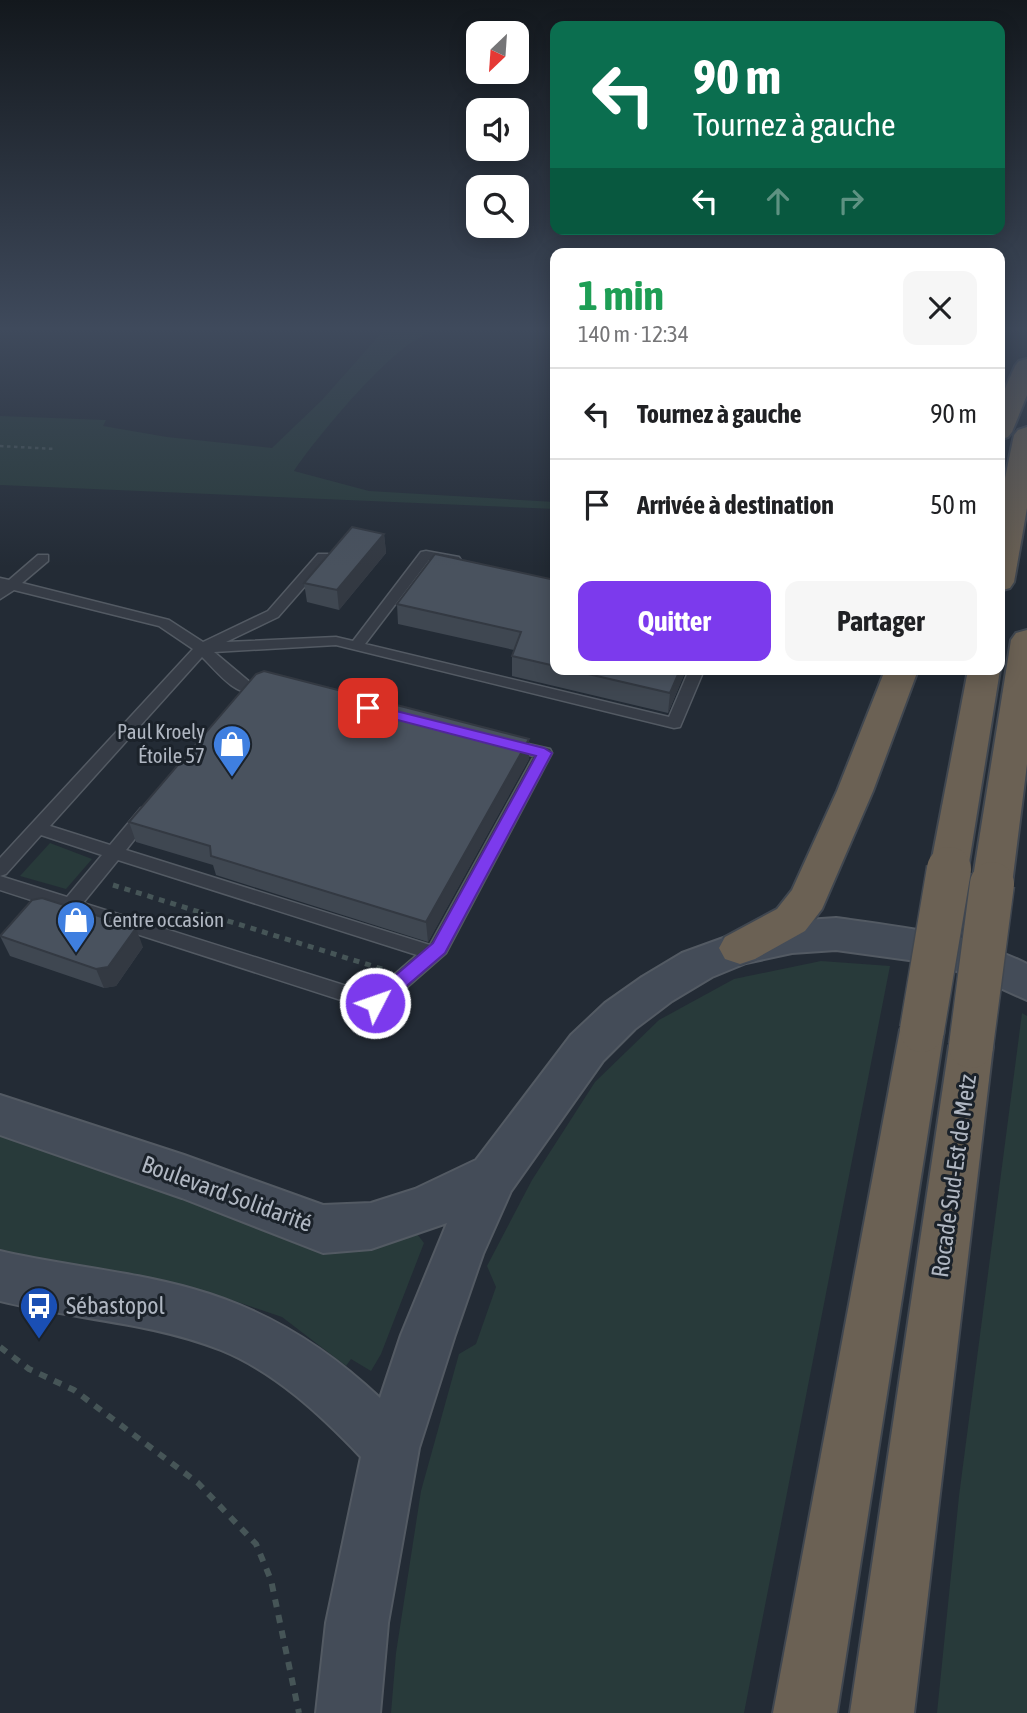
<!DOCTYPE html>
<html lang="fr">
<head>
<meta charset="utf-8">
<style>
	body { margin:0; font-family:"Asap Condensed",sans-serif; background:#f6f6f6; color:#202124; height:100vh; display:flex; flex-direction:column; font-size:26px; white-space:nowrap }
	* { box-sizing:border-box; margin:0 }
	p { font-size:23px; color:#757577 }
	.icon { flex:none; width:38px; height:38px; fill:none; stroke:currentColor; stroke-width:2; stroke-linecap:round; stroke-linejoin:round }
	.map { position:relative; flex:1; overflow:hidden }
	.panel { position:absolute; left:550px; top:248px; width:455px; height:427px; display:flex; flex-direction:column; background:#fff; border-radius:14px; box-shadow:0 4px 18px #0003 }
	.panel>* { flex:none }
	.top-card { position:absolute; left:550px; top:21px; width:455px; height:214px; border-radius:14px; box-shadow:0 4px 18px #0003; background:#0b6e4f; color:#fff; overflow:hidden }
	.needle { width:46px; rotate:205deg }
	.controls { position:absolute; left:466px; top:21px; display:grid; gap:14px }
	.controls a { display:grid; place-items:center; width:63px; height:63px; border-radius:14px; background:#fff; box-shadow:0 4px 18px #0003; font-size:35px }
	.pin { position:absolute; display:grid; place-items:center; width:60px; height:60px; color:#fff; margin:-30px; border-radius:14px; box-shadow:0 4px 10px #0006 }
	.me { position:absolute; width:77px; margin:-38px; rotate:49deg; stroke-linejoin:round; filter:drop-shadow(0 0 5px #0008) }
	.turn { display:flex; align-items:center; gap:24px; height:147px; padding:0 28px; font-size:32px }
	.turn .icon { width:91px; height:91px; stroke-width:2.5 }
	.turn b { display:block; font-size:49px; line-height:60px }
	.lanes { display:flex; align-items:center; height:66px; padding:0 28px; background:#0003; justify-content:center; gap:35px; direction:ltr }
	.lanes .off { opacity:.35 }
	.round { display:grid; place-items:center; flex:none; width:74px; height:74px; border-radius:14px; background:#f6f6f6 }
	.overview { display:flex; align-items:center; justify-content:space-between; height:119px; padding:0 28px }
	h1 { font-size:42px; font-weight:700; line-height:52px; color:#1e9e55 }
	.action { display:flex; gap:14px; margin-top:auto; padding:14px 28px }
	.action a { flex:1; height:80px; border-radius:14px; background:#7c3aed; color:#fff; font-size:28px; font-weight:700; line-height:80px; text-align:center }
	.action a+a { background:#f6f6f6; color:#202124 }
	ul { padding:0; list-style:none }
	li { display:flex; align-items:center; gap:21px; height:91px; padding:0 28px; border-top:2px solid #e0e0e0 }
	li div { flex:1 }
	li b { display:block; font-size:26px }
	li em { font-style:normal }
	.map>svg:first-child { display:block }
</style>
</head>
<body>
<div class="map">
<svg width="1027" height="1713" viewBox="0 0 1027 1713">
	<rect width="100%" height="100%" fill="#232b35"/>
	<!-- green -->
	<g fill="#283a3a">
		<path d="M 383,327 L 467,327 C 455,329 441,329 430,333 C 394,343 316,438 294,471 L 369,491 L 555,502 L 555,509 L 0,485 L 0,416 L 106,420 L 103,426 L 167,437 L 272,448 L 322,400 L 385,329 Z"/>
		<polygon points="50,843 92,859 66,889 20,876"/>
		<polygon points="821,961 890,966 744,1713 391,1713 396,1653 421,1491 459,1354 476,1344 496,1287 487,1266 532,1180 595,1082 659,1020 734,979"/>
		<polygon points="1022,1013 1027,1016 1027,1713 937,1713 959,1496"/>
		<polygon points="0,1132 414,1230 424,1243 381,1354 371,1371 351,1359 346,1366 282,1317 220,1296 0,1251"/>
	</g>
	<g fill="none" stroke-linecap="round" stroke-linejoin="round">
		<!-- lane casing -->
		<g stroke="#535a63" stroke-width="3">
			<path id="lane" d="M 426,551 L 459,557 L 461,560 L 454,564 L 429,560 L 365,644 L 669,717 L 689,670 L 704,670 L 680,727 L 674,728 L 336,645 L 214,652 L 258,689 L 255,692 C 235,697 215,669 202,657 L 50,826 L 110,845 L 141,808 L 153,808 L 155,812 L 153,816 L 126,850 L 430,945 L 534,756 L 501,748 L 499,744 L 507,739 L 550,749 L 552,753 L 446,953 L 382,1009 L 375,1011 L 0,890 L 0,876 L 67,897 L 102,855 L 41,835 L 6,874 L 0,876 L 0,858 L 193,649 L 159,626 L 14,590 L 0,599 L 0,578 L 9,580 L 38,555 L 48,555 L 48,561 L 22,583 L 169,620 L 203,642 L 268,611 L 318,554 L 328,554 L 328,560 L 278,617 L 226,642 L 336,637 L 353,641 L 421,552 ZM 118,860 L 417,955 L 372,994 L 83,903 Z"/>
		</g>
		<!-- secondary casing -->
		<g stroke="#535a63" stroke-width="4">
			<path id="secondary" d="M 836,918 C 902,927 967,934 1027,964 L 1027,1000 L 976,977 L 931,963 L 836,950 L 792,953 L 746,963 L 712,977 L 672,1001 L 635,1029 L 603,1061 L 511,1191 L 483,1254 L 455,1335 L 419,1448 L 388,1623 L 380,1713 L 316,1713 L 326,1623 L 361,1457 C 321,1415 275,1372 221,1350 C 151,1322 72,1319 0,1301 L 0,1251 C 64,1266 130,1271 193,1289 C 265,1309 326,1347 380,1398 L 401,1335 L 447,1223 L 371,1249 L 323,1253 L 182,1198 L 0,1135 L 0,1095 L 184,1155 L 323,1205 L 371,1203 L 415,1189 L 476,1160 L 571,1035 L 605,1003 L 642,977 L 682,953 L 740,932 L 792,921 Z"/>
		</g>
		<!-- highway casing -->
		<g stroke="#404750" stroke-width="4">
			<g id="highway">
				<polygon points="1027,359 1027,395 1012,432 1008,437 999,440 999,402 1015,366 1019,361"/>
				<polygon points="1027,427 1027,508 1014,582 1010,588 999,591 999,507 1014,435 1018,430"/>
				<polygon points="1027,630 1027,764 1012,884 1006,894 992,899 978,894 972,884 1011,640 1016,633"/>
				<polygon points="999,668 1000,670 968,869 963,879 949,883 935,879 930,869 968,670"/>
				<polygon points="885,670 918,670 873,791 822,909 805,931 755,959 740,964 725,959 719,948 725,937 777,909 792,890 837,791"/>
				<polygon points="922,1012 937,1017 944,1030 837,1713 773,1713 900,1030 907,1017"/>
				<polygon points="971,1027 987,1033 993,1046 914,1713 850,1713 949,1046 955,1033"/>
			</g>
		</g>
		<!-- path-far2 -->
		<polyline stroke="#465557" stroke-width="2.5" stroke-dasharray="3.5 3.5" stroke-linecap="butt" points="0,446 55,449"/>
		<!-- path-far1 -->
		<polyline stroke="#465557" stroke-width="5" stroke-dasharray="6 6" stroke-linecap="butt" points="113,885 382,969"/>
		<!-- path -->
		<polyline stroke="#465557" stroke-width="6" stroke-dasharray="8 8" stroke-linecap="butt" points="0,1347 29,1369 74,1390 198,1483 256,1544 271,1580 299,1713"/>
		<!-- lane -->
		<use href="#lane" fill="#363c46" fill-rule="evenodd"/>
		<!-- secondary -->
		<use href="#secondary" fill="#444c58" fill-rule="evenodd"/>
		<!-- highway -->
		<use href="#highway" fill="#6b6154" fill-rule="evenodd"/>
		<!-- highway-bridge casing -->
		<g stroke="#404750" stroke-width="47" stroke-linecap="butt">
			<g id="highway-bridge">
				<polyline points="922,1030 949,869"/>
				<polyline points="971,1046 992,884"/>
			</g>
		</g>
		<!-- highway-bridge -->
		<use href="#highway-bridge" stroke="#6b6154" stroke-width="44"/>
	</g>
	<!-- wall -->
	<g fill="#3f4751">
		<polygon points="384,534 386,553 339,610 307,602 304,583"/>
		<polygon points="555,580 555,670 686,670 668,713 512,676 512,656 514,650 398,624 397,604"/>
		<polygon points="529,759 428,942 216,875 213,865 136,842 129,822"/>
		<polygon points="0,936 143,947 116,986 104,988 10,956"/>
	</g>
	<!-- shaded-wall -->
	<g fill="#333942">
		<polygon points="384,534 386,553 339,610 337,590"/>
		<polygon points="680,670 686,670 668,713 670,693"/>
		<polygon points="529,739 529,759 428,942 426,922"/>
		<polygon points="136,928 143,947 116,986 104,988 96,969"/>
	</g>
	<!-- building -->
	<g fill="#49525e" stroke="#333942" stroke-width="2">
		<polygon points="352,527 384,534 337,590 304,583"/>
		<polygon points="435,554 555,580 555,666 512,656 521,632 397,604"/>
		<polygon points="571,670 680,670 670,693"/>
		<polygon points="264,671 529,739 426,922 211,856 210,846 129,822 256,674"/>
		<polygon points="42,898 136,928 108,967 96,969 0,936 32,900"/>
	</g>
	<!-- sky -->
	<linearGradient id="sky" x2="0" y2="1"><stop stop-color="#13181d"/><stop offset="0.58" stop-color="#3f4a5c"/><stop offset="1" stop-color="#3f4a5c" stop-opacity="0"/></linearGradient>
	<rect width="1027" height="567" fill="url(#sky)"/>
	<!-- route -->
	<polygon fill="#7c3aed" stroke="#51269a" stroke-width="2" points="368,704 544,748 552,753 445,953 381,1008 375,1011 369,1008 366,1003 369,998 433,943 536,756 363,711 361,708"/>
	<!-- icons -->
	<defs>
		<g id="shop-pin" transform="scale(2.0125)"><path d="M0 17L-7.5 6A9.5 9.5 0 1 1 7.5 6Z" fill="#3f7fe0" stroke="#1b222a"/><path d="M-5-2.5h2.3a2.7 3.5 0 0 1 5.4 0H5L5.5 6h-11ZM-1.5-2.5h3a1.5 2.3 0 0 0-3 0Z" fill="#fff"/></g>
		<g id="bus-pin" transform="scale(2.0125)"><path d="M0 17L-7.5 6A9.5 9.5 0 1 1 7.5 6Z" fill="#1a4fb4" stroke="#1b222a"/><path d="M-5-6H5V4H4V6H2V4H-2V6H-4V4H-5ZM-3.5-4V0h7V-4ZM-3.5 1.2v1.5H-2V1.2ZM2 1.2v1.5H3.5V1.2Z" fill="#fff"/></g>
	</defs>
	<g fill-rule="evenodd">
		<use href="#shop-pin" x="232" y="744"/>
		<use href="#shop-pin" x="76" y="920"/>
		<use href="#bus-pin" x="39" y="1306"/>
	</g>
	<g text-anchor="middle" stroke-width="6" stroke-linejoin="round" paint-order="stroke">
		<!-- poi labels -->
		<g font-size="21" fill="#b0b7c2" stroke="#1b222a" text-anchor="end">
			<text x="205" y="739">Paul Kroely<tspan x="205" dy="24">Étoile 57</tspan></text>
			<text x="103" y="927" text-anchor="start">Centre occasion</text>
		</g>
		<!-- near-street labels -->
		<g font-size="24" fill="#b0b7c2" stroke="#1b222a">
			<text transform="translate(954 1176) rotate(-82)" y="8">Rocade Sud-Est de Metz</text>
			<text transform="translate(227 1194) rotate(20)" y="8">Boulevard Solidarité</text>
		</g>
		<!-- near-poi labels -->
		<g font-size="24" fill="#b0b7c2" stroke="#1b222a" text-anchor="start">
			<text x="66" y="1314">Sébastopol</text>
		</g>
	</g>
</svg>
<div class="controls">
<a><svg class="needle" viewBox="-14 -14 28 28"><path d="M0-13l5 13h-10z" fill="#e53935"/><path d="M0 13l5-13h-10z" fill="#757577"/></svg></a>
<a><svg class="icon" aria-label="sound" viewBox="0 0 24 24"><path d="M4 9h4l5-4v14l-5-4H4zM17 9q2 3 0 6"/></svg></a>
<a><svg class="icon" aria-label="search" viewBox="0 0 24 24"><circle cx="10" cy="10" r="6"/><path d="M15 15l6 6"/></svg></a>
</div>
<div class="pin" style="left:368px;top:708px;background:#d93025"><svg class="icon" aria-label="arrive" viewBox="0 0 24 24"><path d="M6 21V4h12l-3 4 3 4H6"/></svg></div>
<svg class="me" style="left:375px;top:1003px" viewBox="-20 -20 40 40"><circle r="17" fill="#7c3aed" stroke="#fff" stroke-width="3"/><path d="M0-11L8 9 0 5-8 9z" fill="#fff"/></svg>
<div class="top-card">
<div class="turn"><svg class="icon" aria-label="left" viewBox="0 0 24 24"><path d="M17 20v-9H6M10 6l-5 5 5 5"/></svg><div><b>90 m</b>Tournez à gauche</div></div>
<div class="lanes"><svg class="icon" aria-label="left" viewBox="0 0 24 24"><path d="M17 20v-9H6M10 6l-5 5 5 5"/></svg><svg class="icon off" aria-label="ahead" viewBox="0 0 24 24"><path d="M12 20V5M6 11l6-6 6 6"/></svg><svg class="icon off" aria-label="right" viewBox="0 0 24 24"><path d="M7 20v-9h11M14 6l5 5-5 5"/></svg></div>
</div>
<section class="panel">
<div class="overview"><div><h1>1 min</h1><p>140 m · 12:34</p></div><a class="round"><svg class="icon" aria-label="close" viewBox="0 0 24 24"><path d="M6 6l12 12M18 6L6 18"/></svg></a></div>
<ul>
<li><svg class="icon" aria-label="left" viewBox="0 0 24 24"><path d="M17 20v-9H6M10 6l-5 5 5 5"/></svg><div><b>Tournez à gauche</b></div><em>90 m</em></li>
<li><svg class="icon" aria-label="arrive" viewBox="0 0 24 24"><path d="M6 21V4h12l-3 4 3 4H6"/></svg><div><b>Arrivée à destination</b></div><em>50 m</em></li>
</ul>
<div class="action"><a>Quitter</a><a>Partager</a></div>
</section>
</div>
</body>
</html>
